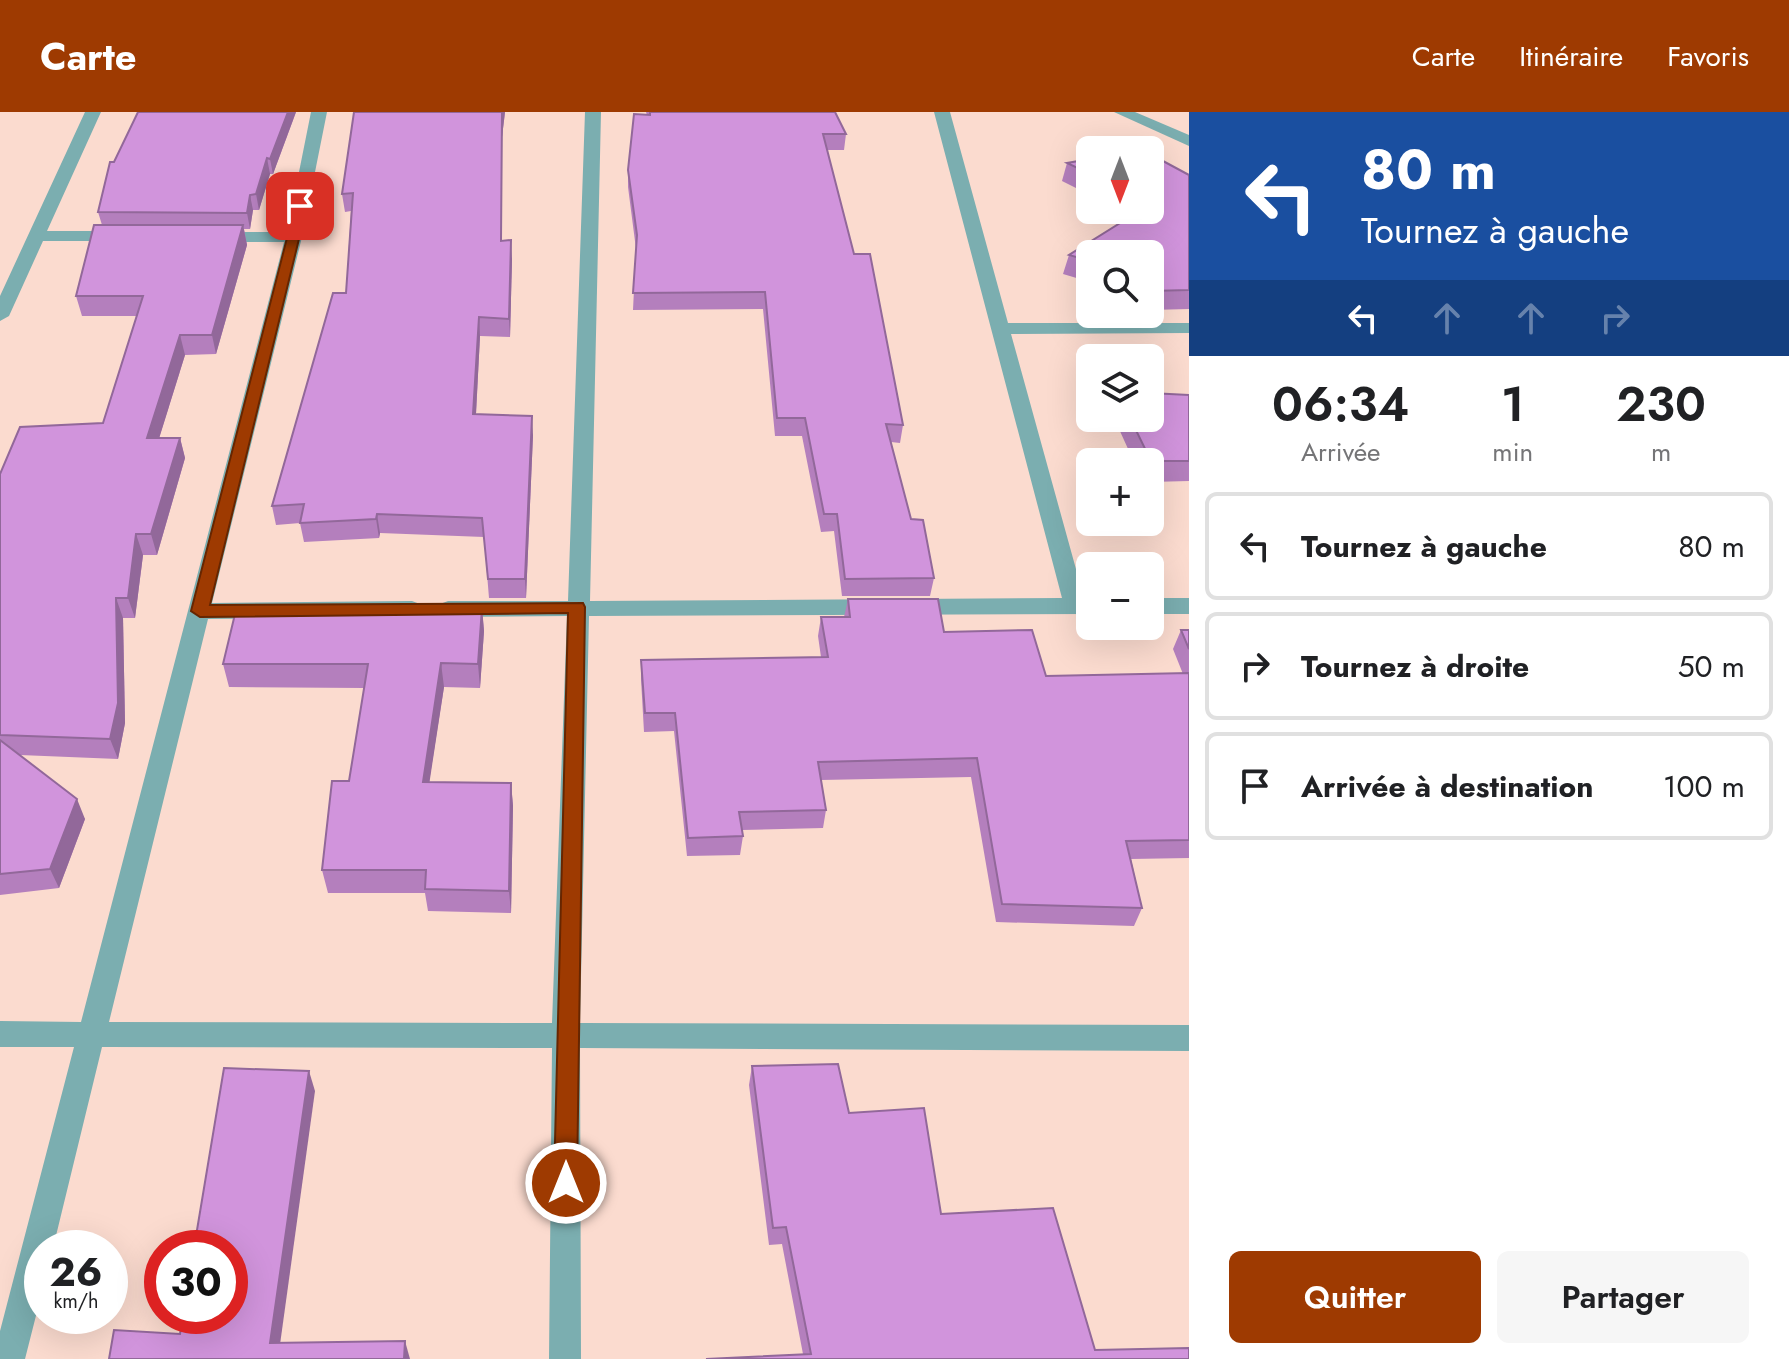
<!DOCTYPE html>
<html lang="fr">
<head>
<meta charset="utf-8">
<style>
	body { margin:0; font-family:Jost,sans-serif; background:#f6f6f6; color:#202124; height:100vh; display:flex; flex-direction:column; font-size:30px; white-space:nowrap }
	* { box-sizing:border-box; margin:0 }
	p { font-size:26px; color:#757577 }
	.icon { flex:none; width:44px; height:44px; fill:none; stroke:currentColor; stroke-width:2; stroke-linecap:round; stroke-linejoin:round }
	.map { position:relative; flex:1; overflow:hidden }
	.side { display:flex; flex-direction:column; background:#fff; width:600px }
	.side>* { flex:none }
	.hud { background:#1a4fa0; color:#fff; overflow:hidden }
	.needle { width:52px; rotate:180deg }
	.controls { position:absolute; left:1076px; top:24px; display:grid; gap:16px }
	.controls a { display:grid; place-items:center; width:88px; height:88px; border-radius:12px; background:#fff; box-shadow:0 8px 32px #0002; font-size:40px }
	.speed { position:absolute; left:24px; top:1118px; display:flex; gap:16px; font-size:40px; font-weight:700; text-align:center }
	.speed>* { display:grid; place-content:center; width:104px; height:104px; border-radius:50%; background:#fff; box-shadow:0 8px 32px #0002; line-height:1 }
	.speed small { font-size:20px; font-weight:400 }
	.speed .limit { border:12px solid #d22; background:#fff; color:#111 }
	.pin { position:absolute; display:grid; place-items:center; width:68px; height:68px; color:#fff; margin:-34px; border-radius:16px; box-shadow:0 4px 12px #0006 }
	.me { position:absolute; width:88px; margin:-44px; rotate:0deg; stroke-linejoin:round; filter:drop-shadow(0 0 6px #0008) }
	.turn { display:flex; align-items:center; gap:28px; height:168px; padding:0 40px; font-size:36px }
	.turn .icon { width:104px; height:104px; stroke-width:2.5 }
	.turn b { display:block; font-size:56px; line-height:68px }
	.lanes { display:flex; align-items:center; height:76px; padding:0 40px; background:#0003; justify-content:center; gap:40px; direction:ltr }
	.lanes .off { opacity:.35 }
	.eta { display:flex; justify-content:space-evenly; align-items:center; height:136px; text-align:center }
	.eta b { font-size:48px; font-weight:600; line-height:56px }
	.primary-button { display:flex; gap:16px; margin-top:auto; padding:16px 40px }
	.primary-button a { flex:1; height:92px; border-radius:12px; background:#9e3a01; color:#fff; font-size:32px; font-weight:600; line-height:92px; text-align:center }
	.primary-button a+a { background:#f6f6f6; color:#202124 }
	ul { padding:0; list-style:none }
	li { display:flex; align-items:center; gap:24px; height:108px; margin:0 16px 12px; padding:0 24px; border:4px solid #e0e0e0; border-radius:12px }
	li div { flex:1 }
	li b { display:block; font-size:30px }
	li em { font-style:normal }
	header { display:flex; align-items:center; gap:48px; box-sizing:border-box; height:112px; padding:0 40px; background:#9e3a01; color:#fff }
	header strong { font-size:38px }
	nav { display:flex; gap:44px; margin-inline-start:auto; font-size:28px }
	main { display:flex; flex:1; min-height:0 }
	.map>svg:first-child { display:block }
</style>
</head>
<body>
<header>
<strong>Carte</strong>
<nav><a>Carte</a><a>Itinéraire</a><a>Favoris</a></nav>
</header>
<main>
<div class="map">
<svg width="1189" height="1247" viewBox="0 0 1189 1247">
	<rect width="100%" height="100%" fill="#fbdbcf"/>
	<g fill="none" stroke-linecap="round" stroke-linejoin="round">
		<!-- minor -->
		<g fill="#7baeb0" fill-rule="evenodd">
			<polygon points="85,0 101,0 47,119 124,119 132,124 124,129 43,129 9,204 0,209 0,184"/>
			<polygon points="311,0 327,0 302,125 212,491 412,489 420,492 423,497 420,502 412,505 208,507 109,910 552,911 567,504 448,505 440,502 437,497 440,492 448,489 568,489 585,0 601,0 590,489 1062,486 934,0 950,0 1008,211 1189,211 1189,221 1011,222 1084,486 1090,486 1090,502 589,504 580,911 1189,913 1189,939 580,936 581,1247 549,1247 552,936 102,935 53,1136 42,1136 42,1180 25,1247 0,1247 0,1219 74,935 0,935 0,909 81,910 284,130 213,130 205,125 213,120 287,120"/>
			<polygon points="1114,0 1135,0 1189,23 1189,34"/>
			<rect x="1150" y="486" width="39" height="16"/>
		</g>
	</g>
	<!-- wall -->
	<g fill="#b47fbd">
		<polygon points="296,0 273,62 270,62 259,98 253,98 250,117 244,117 247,133 216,242 185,243 159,326 180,326 185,346 157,443 143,443 135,506 123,506 125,611 118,647 20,643 85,707 59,776 0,783 0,362 103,311 137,204 82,204 76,184 102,113 98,100 114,50"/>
		<polygon points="354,0 505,0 502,25 502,129 512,147 510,225 480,224 476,302 533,323 526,486 489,486 484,425 380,421 379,426 304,430 300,411 276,413 272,394 346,181 351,99 345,100 342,82"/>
		<polygon points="646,0 835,0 846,22 844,38 827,38 854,142 903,313 900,331 891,330 911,407 934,466 930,484 842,484 834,419 821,420 802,324 775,324 763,197 633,198 636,137 628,75 628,58 647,3"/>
		<polygon points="1090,47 1090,83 1062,69 1067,51"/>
		<polygon points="1189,63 1189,197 1150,198 1150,142 1090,142 1090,170 1063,162 1069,143 1133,103 1121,98 1150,98"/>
		<polygon points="1189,283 1189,369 1150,370 1150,350 1134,350 1114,306 1150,306"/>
		<polygon points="848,487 944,520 1046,564 1183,562 1173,537 1181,518 1189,518 1189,746 1131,747 1142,796 1134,814 996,810 971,665 821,668 826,698 823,716 742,718 743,724 740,743 687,744 674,619 644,620 641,567 641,548 821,545 818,524 821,505 844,505"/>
		<polygon points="482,496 484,519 480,576 444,575 429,670 511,671 513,694 511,801 428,799 425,781 328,781 322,758 349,669 364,576 229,575 223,552 379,502"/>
		<polygon points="752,954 849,1001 941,1102 1095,1238 803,1242 782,1132 769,1133 749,973"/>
	</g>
	<!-- shaded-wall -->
	<g fill="#92689a">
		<polygon points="288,0 296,0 273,62 270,47"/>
		<polygon points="502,0 505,0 502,25 502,147 501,7"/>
		<polygon points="267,46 270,62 259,98 256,82"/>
		<polygon points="250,83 253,98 250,117 247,101"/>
		<polygon points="243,113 247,133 216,242 212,223"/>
		<polygon points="511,128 512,147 510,225 509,207"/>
		<polygon points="479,205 480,224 475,320 473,302"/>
		<polygon points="180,223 185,243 153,346 147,326"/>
		<polygon points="532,304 533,323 526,486 525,467"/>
		<polygon points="180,326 185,346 157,443 151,422"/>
		<polygon points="377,402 380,421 379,426 376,407"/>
		<polygon points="136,422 143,443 135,506 128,486"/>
		<polygon points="116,486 123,506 125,611 118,647 110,627"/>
		<polygon points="482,496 484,519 480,576 478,552"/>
		<polygon points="441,551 444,575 426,693 423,670"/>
		<polygon points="511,671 513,694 511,801 509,779"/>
		<polygon points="77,687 85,707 59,776 50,757"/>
		<polygon points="309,959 315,979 278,1247 270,1231"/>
		<polygon points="405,1229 410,1247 404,1247"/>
	</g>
	<!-- building -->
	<g fill="#d194dc" stroke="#92689a" stroke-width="2">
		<polygon points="138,0 288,0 270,47 267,46 256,82 250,83 247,101 98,100 110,50 114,50"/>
		<polygon points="354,0 502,0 501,129 511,128 509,207 479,205 473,302 532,304 525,467 488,467 482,406 377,402 376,407 300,411 304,392 272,394 333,181 346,181 353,81 342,82"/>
		<polygon points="650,0 835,0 846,22 823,22 854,142 870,142 903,313 886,312 911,407 923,408 934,466 845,467 837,402 824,402 805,306 777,306 765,180 633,181 637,123 628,58 634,2 650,3"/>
		<polygon points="1150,42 1189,63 1189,178 1150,179 1150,142 1090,142 1090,149 1069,143 1141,98 1150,98"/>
		<polygon points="1090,47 1090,62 1067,51"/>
		<polygon points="94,113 243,113 212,223 180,223 147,326 180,326 151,422 136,422 128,486 116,486 118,591 110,627 0,623 0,362 20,315 103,311 143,184 76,184"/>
		<polygon points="1150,281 1189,283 1189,349 1151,349 1130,306 1150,306"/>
		<polygon points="848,487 938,487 944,520 1032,518 1046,564 1189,561 1189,728 1126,729 1142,796 1002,792 977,646 818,650 826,698 739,700 743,724 688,726 675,601 645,601 641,548 828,545 821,505 850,505"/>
		<polygon points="482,496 478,552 441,551 423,670 511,671 509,779 425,777 426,758 322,758 332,669 349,669 368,552 223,552 235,502 379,502 380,497"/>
		<polygon points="1181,518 1189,518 1189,537"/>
		<polygon points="0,628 77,687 50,757 0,762"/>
		<polygon points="838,952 849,1001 924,996 941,1102 1053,1096 1095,1238 1189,1236 1189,1247 706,1247 811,1242 786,1115 773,1116 752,954"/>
		<polygon points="224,956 309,959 270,1231 405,1229 404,1247 109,1247 114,1218 180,1222 183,1204 230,1204 230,1136 194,1136"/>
	</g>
	<!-- route -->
	<polygon fill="#9e3a01" stroke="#672601" stroke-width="2" points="296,91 307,94 210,493 583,491 585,495 577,1071 574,1079 566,1082 558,1079 554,1071 568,501 200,505 191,499"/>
</svg>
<div class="controls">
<a><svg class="needle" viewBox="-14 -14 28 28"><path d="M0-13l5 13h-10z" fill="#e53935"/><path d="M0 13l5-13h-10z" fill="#757577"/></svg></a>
<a><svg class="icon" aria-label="search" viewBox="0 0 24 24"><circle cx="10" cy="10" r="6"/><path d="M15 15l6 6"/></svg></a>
<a><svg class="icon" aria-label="layers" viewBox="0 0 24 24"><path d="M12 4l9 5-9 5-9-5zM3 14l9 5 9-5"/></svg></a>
<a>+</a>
<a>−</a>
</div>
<div class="speed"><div>26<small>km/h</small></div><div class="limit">30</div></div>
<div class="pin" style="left:300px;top:94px;background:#d93025"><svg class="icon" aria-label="arrive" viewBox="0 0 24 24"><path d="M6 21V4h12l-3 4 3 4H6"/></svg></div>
<svg class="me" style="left:566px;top:1071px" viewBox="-20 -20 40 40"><circle r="17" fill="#9e3a01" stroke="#fff" stroke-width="3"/><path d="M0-11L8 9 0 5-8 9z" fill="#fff"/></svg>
</div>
<section class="side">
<div class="hud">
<div class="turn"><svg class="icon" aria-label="left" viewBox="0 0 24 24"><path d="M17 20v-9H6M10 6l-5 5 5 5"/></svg><div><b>80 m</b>Tournez à gauche</div></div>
<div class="lanes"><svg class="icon" aria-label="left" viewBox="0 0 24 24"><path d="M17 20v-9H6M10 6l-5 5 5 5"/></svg><svg class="icon off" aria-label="ahead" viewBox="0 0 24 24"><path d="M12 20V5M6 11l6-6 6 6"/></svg><svg class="icon off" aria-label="ahead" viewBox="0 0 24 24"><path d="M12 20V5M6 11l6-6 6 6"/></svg><svg class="icon off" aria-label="right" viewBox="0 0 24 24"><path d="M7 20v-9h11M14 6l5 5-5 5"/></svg></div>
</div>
<div class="eta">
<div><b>06:34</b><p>Arrivée</p></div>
<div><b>1</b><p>min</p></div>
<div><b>230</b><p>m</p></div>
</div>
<ul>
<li><svg class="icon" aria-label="left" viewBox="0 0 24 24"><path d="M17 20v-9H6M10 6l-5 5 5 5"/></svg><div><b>Tournez à gauche</b></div><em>80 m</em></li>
<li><svg class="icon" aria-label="right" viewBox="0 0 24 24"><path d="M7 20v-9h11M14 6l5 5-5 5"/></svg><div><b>Tournez à droite</b></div><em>50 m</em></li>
<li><svg class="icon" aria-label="arrive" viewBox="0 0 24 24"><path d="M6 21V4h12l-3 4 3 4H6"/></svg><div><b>Arrivée à destination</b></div><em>100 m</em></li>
</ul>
<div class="primary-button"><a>Quitter</a><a>Partager</a></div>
</section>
</main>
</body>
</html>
